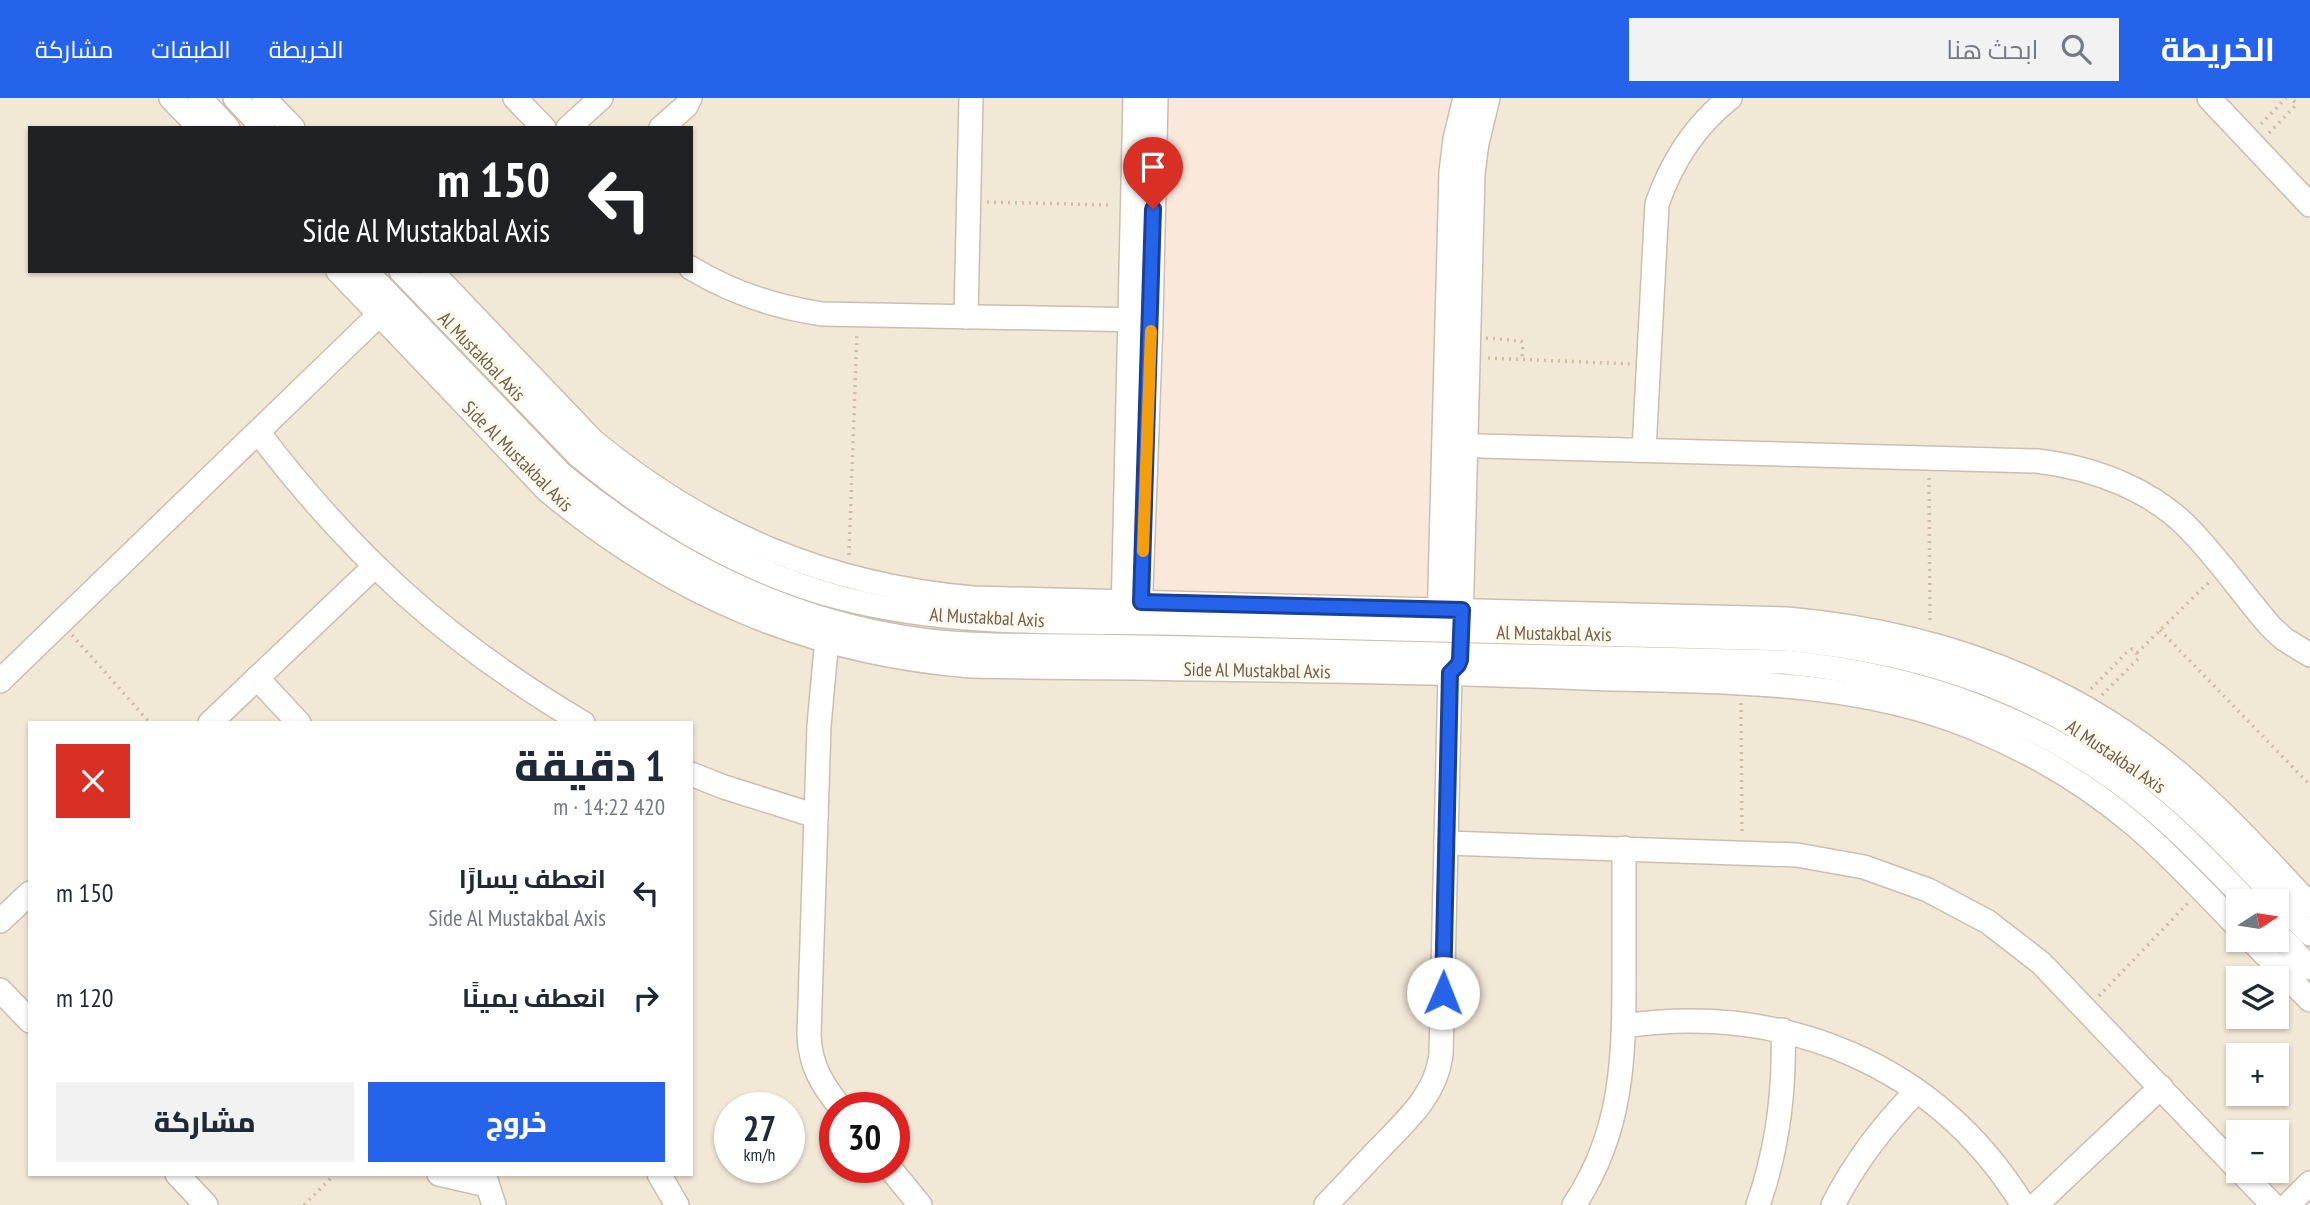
<!DOCTYPE html>
<html lang="ar">
<head>
<meta charset="utf-8">
<style>
	body { margin:0; font-family:"PT Sans Narrow",Cairo,sans-serif; background:#f2f2f3; color:#1f2937; direction:rtl; height:100vh; display:flex; flex-direction:column; font-size:26px; white-space:nowrap }
	* { box-sizing:border-box; margin:0 }
	p { font-size:23px; color:#747a83 }
	.icon { flex:none; width:38px; height:38px; fill:none; stroke:currentColor; stroke-width:2; stroke-linecap:round; stroke-linejoin:round }
	.map { position:relative; flex:1; overflow:hidden; direction:ltr }
	.drawer { position:absolute; left:28px; top:623px; width:665px; height:455px; display:flex; flex-direction:column; background:#fff; border-radius:0px; box-shadow:0 2px 5px #0004; direction:rtl }
	.drawer>* { flex:none }
	.hud { position:absolute; left:28px; top:28px; width:665px; height:147px; border-radius:0px; box-shadow:0 2px 5px #0004; direction:rtl; background:#202124; color:#fff; overflow:hidden }
	.needle { width:46px; rotate:78deg }
	.buttons { position:absolute; left:2226px; top:791px; display:grid; gap:14px }
	.buttons a { display:grid; place-items:center; width:63px; height:63px; border-radius:0px; background:#fff; box-shadow:0 2px 5px #0004; font-size:35px }
	.speed { position:absolute; left:714px; top:994px; display:flex; gap:14px; font-size:35px; font-weight:700; text-align:center }
	.speed>* { display:grid; place-content:center; width:91px; height:91px; border-radius:50%; background:#fff; box-shadow:0 2px 5px #0004; line-height:1 }
	.speed small { font-size:18px; font-weight:400 }
	.speed .limit { border:10px solid #d22; background:#fff; color:#111 }
	.pin { position:absolute; display:grid; place-items:center; width:60px; height:60px; color:#fff; margin:-72px -30px; border-radius:50% 50% 50% 0; rotate:-45deg; box-shadow:0 0 7px #0007 }
	.pin .icon { rotate:45deg }
	.me { position:absolute; width:77px; margin:-38px; rotate:1deg; stroke-linejoin:round; filter:drop-shadow(0 0 5px #0008) }
	.turn { display:flex; align-items:center; gap:24px; height:147px; padding:0 28px; font-size:32px }
	.turn .icon { width:91px; height:91px; stroke-width:2.5 }
	.turn b { display:block; font-size:49px; line-height:60px }
	.round { display:grid; place-items:center; flex:none; width:74px; height:74px; border-radius:0px; background:#f2f2f3 }
	.headline { display:flex; align-items:center; justify-content:space-between; height:119px; padding:0 28px }
	h1 { font-size:42px; font-weight:800; line-height:52px }
	.cta { display:flex; gap:14px; margin-top:auto; padding:14px 28px }
	.cta a { flex:1; height:80px; border-radius:0px; background:#2563eb; color:#fff; font-size:28px; font-weight:800; line-height:80px; text-align:center }
	.cta a+a { background:#f2f2f3; color:#1f2937 }
	ul { padding:0; list-style:none }
	li { display:flex; align-items:center; gap:21px; height:105px; padding:0 28px }
	li div { flex:1 }
	li b { display:block; font-size:26px }
	li em { font-style:normal }
	header { display:flex; align-items:center; gap:42px; box-sizing:border-box; height:98px; padding:0 35px; background:#2563eb; color:#fff }
	header strong { font-size:33px }
	nav { display:flex; gap:38px; margin-inline-start:auto; font-size:24px }
	.search { width:490px; height:63px; background:#f2f2f3; display:flex; align-items:center; gap:18px; box-sizing:border-box; padding:0 24px; border-radius:0px; color:#747a83; font-size:26px }
	.map>svg:first-child { display:block }
</style>
</head>
<body>
<header>
<strong>الخريطة</strong>
<div class="search"><svg class="icon" aria-label="search" viewBox="0 0 24 24"><circle cx="10" cy="10" r="6"/><path d="M15 15l6 6"/></svg>ابحث هنا</div>
<nav><a>الخريطة</a><a>الطبقات</a><a>مشاركة</a></nav>
</header>
<div class="map">
<svg width="2310" height="1107" viewBox="0 0 2310 1107">
	<rect width="100%" height="100%" fill="#fbf5e7"/>
	<!-- residential -->
	<path fill="#f2e8d6" fill-rule="evenodd" d="M 0,0 L 2310,0 L 2310,1107 L 0,1107 ZM 30,30 L 691,30 L 691,173 L 30,173 ZM 30,625 L 691,625 L 691,1076 L 30,1076 ZM 2238,803 L 2277,803 L 2277,842 L 2238,842 ZM 2238,880 L 2277,880 L 2277,919 L 2238,919 ZM 2238,957 L 2277,957 L 2277,996 L 2238,996 ZM 730,1010 L 789,1010 L 789,1069 L 730,1069 ZM 835,1010 L 894,1010 L 894,1069 L 835,1069 ZM 2238,1034 L 2277,1034 L 2277,1073 L 2238,1073 Z"/>
	<!-- commercial -->
	<polygon fill="#fae8db" points="1144,0 1479,0 1453,543 1130,534"/>
	<g fill="none" stroke-linecap="round" stroke-linejoin="round">
		<!-- minor casing -->
		<g stroke="#ccbeae" stroke-width="26">
			<g id="minor">
				<polyline points="171,0 200,30"/>
				<polyline points="200,0 228,30"/>
				<polyline points="235,0 263,30"/>
				<polyline points="264,0 293,30"/>
				<polyline points="515,0 544,30"/>
				<polyline points="2209,0 2310,107"/>
				<polyline points="568,30 601,0"/>
				<polyline points="661,30 686,8 690,0"/>
				<path d="M 691,170 C 732,195 775,209 822,216 L 1144,222"/>
				<path d="M 338,173 L 548,393 C 673,497 809,555 971,568 C 1176,571 1381,572 1585,580 C 1715,585 1848,579 1971,629 C 2030,653 2088,687 2137,729 C 2173,760 2205,795 2238,829"/>
				<path d="M 366,173 L 562,377 C 661,458 774,518 902,539 C 960,549 1020,547 1079,548 C 1145,549 1210,550 1276,552 C 1445,556 1615,561 1784,564 C 1921,577 2050,623 2155,713 C 2188,741 2217,772 2247,803"/>
				<path d="M 401,173 L 579,358 C 656,422 743,474 841,500 C 959,531 1082,522 1203,526 C 1397,531 1591,536 1785,541 C 1930,554 2056,599 2168,693 C 2219,736 2264,787 2310,836"/>
				<path d="M 431,173 L 593,343 C 706,436 827,487 973,500 L 1787,521 C 1934,534 2070,581 2183,679 C 2228,718 2269,763 2310,807"/>
				<polyline points="966,219 971,0"/>
				<path d="M 258,334 C 353,459 448,545 583,625"/>
				<path d="M 1444,347 L 2037,363 C 2095,370 2155,392 2195,437 C 2222,466 2245,499 2271,529 L 2284,541 L 2310,557"/>
				<path d="M 1644,352 L 1657,106 C 1672,63 1694,28 1730,0"/>
				<polyline points="1123,518 1135,0"/>
				<polyline points="1140,518 1151,223 1156,0"/>
				<polyline points="1439,527 1451,74 1455,41 1465,0"/>
				<polyline points="1461,527 1473,75 1477,45 1488,0"/>
				<path d="M 828,529 L 819,628 L 809,937 C 810,967 822,987 841,1010"/>
				<polyline points="257,580 299,625"/>
				<polyline points="0,583 389,207"/>
				<polyline points="210,625 374,469"/>
				<polyline points="691,676 724,689 816,718"/>
				<polyline points="1446,745 1797,757 1864,769 1928,792 1988,824 2041,865 2238,1071"/>
				<polyline points="0,823 30,795"/>
				<polyline points="2277,835 2310,870"/>
				<polyline points="2251,842 2310,902"/>
				<polyline points="0,892 30,923"/>
				<path d="M 1624,928 C 1785,905 1936,966 2023,1107"/>
				<polyline points="889,1069 920,1107"/>
				<polyline points="2240,1073 2273,1107"/>
				<polyline points="177,1076 206,1107"/>
				<polyline points="439,1076 487,1087"/>
				<polyline points="484,1076 494,1107"/>
				<polyline points="659,1076 677,1107"/>
				<path d="M 1326,1107 C 1344,1088 1361,1070 1379,1051 C 1406,1023 1436,997 1441,957 L 1450,575 L 1459,565"/>
				<path d="M 1574,1107 C 1622,1035 1624,963 1624,880 C 1624,836 1624,793 1624,750"/>
				<path d="M 1758,1107 C 1778,1050 1785,993 1783,932"/>
				<path d="M 1833,1107 C 1855,1064 1883,1027 1917,993"/>
				<polyline points="2036,1107 2161,989"/>
				<polyline points="2288,1107 2310,1085"/>
			</g>
		</g>
		<!-- path -->
		<g stroke="#d3bba3" stroke-width="3.5" stroke-dasharray="2 5" stroke-linecap="butt">
			<polyline points="2261,26 2286,0"/>
			<polyline points="2269,35 2295,8 2296,5 2290,0"/>
			<polyline points="987,104 1113,107"/>
			<polyline points="1486,240 1521,243 1523,245 1522,261"/>
			<polyline points="1488,260 1631,266"/>
			<polyline points="1929,380 1930,526"/>
			<polyline points="849,457 857,234"/>
			<polyline points="2160,532 2310,687"/>
			<polyline points="72,537 150,625"/>
			<polyline points="2137,555 2209,484"/>
			<polyline points="2091,591 2128,553 2132,551 2138,557 2138,561 2101,598"/>
			<polyline points="1741,605 1742,737"/>
			<polyline points="2099,898 2188,805"/>
			<polyline points="304,1107 335,1076"/>
		</g>
		<!-- minor -->
		<use href="#minor" stroke="#fff" stroke-width="23"/>
	</g>
	<g fill="none" stroke-linecap="round" stroke-linejoin="round">
		<!-- route casing -->
		<g stroke="#184099" stroke-width="18">
			<polyline id="route" points="1153,111 1141,504 1462,512 1460,562 1458,567 1450,575 1443,895"/>
		</g>
		<!-- route -->
		<use href="#route" stroke="#2563eb" stroke-width="12"/>
		<!-- slow -->
		<polyline stroke="#f59e0b" stroke-width="12" points="1143,453 1151,233"/>
	</g>
	<g text-anchor="middle" stroke-width="6" stroke-linejoin="round" paint-order="stroke">
		<!-- street labels -->
		<g font-size="19" fill="#725e4d" stroke="#fef9ed">
			<text transform="translate(482 258) rotate(46)" y="7">Al Mustakbal Axis</text>
			<text transform="translate(518 358) rotate(45)" y="7">Side Al Mustakbal Axis</text>
			<text transform="translate(987 519) rotate(3)" y="7">Al Mustakbal Axis</text>
			<text transform="translate(1554 535) rotate(1)" y="7">Al Mustakbal Axis</text>
			<text transform="translate(1257 572) rotate(1)" y="7">Side Al Mustakbal Axis</text>
			<text transform="translate(2116 658) rotate(34)" y="7">Al Mustakbal Axis</text>
		</g>
	</g>
</svg>
<div class="buttons">
<a><svg class="needle" viewBox="-14 -14 28 28"><path d="M0-13l5 13h-10z" fill="#e53935"/><path d="M0 13l5-13h-10z" fill="#747a83"/></svg></a>
<a><svg class="icon" aria-label="layers" viewBox="0 0 24 24"><path d="M12 4l9 5-9 5-9-5zM3 14l9 5 9-5"/></svg></a>
<a>+</a>
<a>−</a>
</div>
<div class="speed"><div>27<small>km/h</small></div><div class="limit">30</div></div>
<div class="pin" style="left:1153px;top:111px;background:#d93025"><svg class="icon" aria-label="arrive" viewBox="0 0 24 24"><path d="M6 21V4h12l-3 4 3 4H6"/></svg></div>
<svg class="me" style="left:1443px;top:895px" viewBox="-20 -20 40 40"><circle r="19" fill="#fff"/><path d="M0-13L10 11 0 6-10 11z" fill="#2563eb"/></svg>
<div class="hud">
<div class="turn"><svg class="icon" aria-label="left" viewBox="0 0 24 24"><path d="M17 20v-9H6M10 6l-5 5 5 5"/></svg><div><b>150 m</b>Side Al Mustakbal Axis</div></div>
</div>
<section class="drawer">
<div class="headline"><div><h1>1 دقيقة</h1><p>420 m · 14:22</p></div><a class="round" style="background:#d93025;color:#fff"><svg class="icon" aria-label="close" viewBox="0 0 24 24"><path d="M6 6l12 12M18 6L6 18"/></svg></a></div>
<ul>
<li><svg class="icon" aria-label="left" viewBox="0 0 24 24"><path d="M17 20v-9H6M10 6l-5 5 5 5"/></svg><div><b>انعطف يسارًا</b><p>Side Al Mustakbal Axis</p></div><em>150 m</em></li>
<li><svg class="icon" aria-label="right" viewBox="0 0 24 24"><path d="M7 20v-9h11M14 6l5 5-5 5"/></svg><div><b>انعطف يمينًا</b></div><em>120 m</em></li>
</ul>
<div class="cta"><a>خروج</a><a>مشاركة</a></div>
</section>
</div>
</body>
</html>
